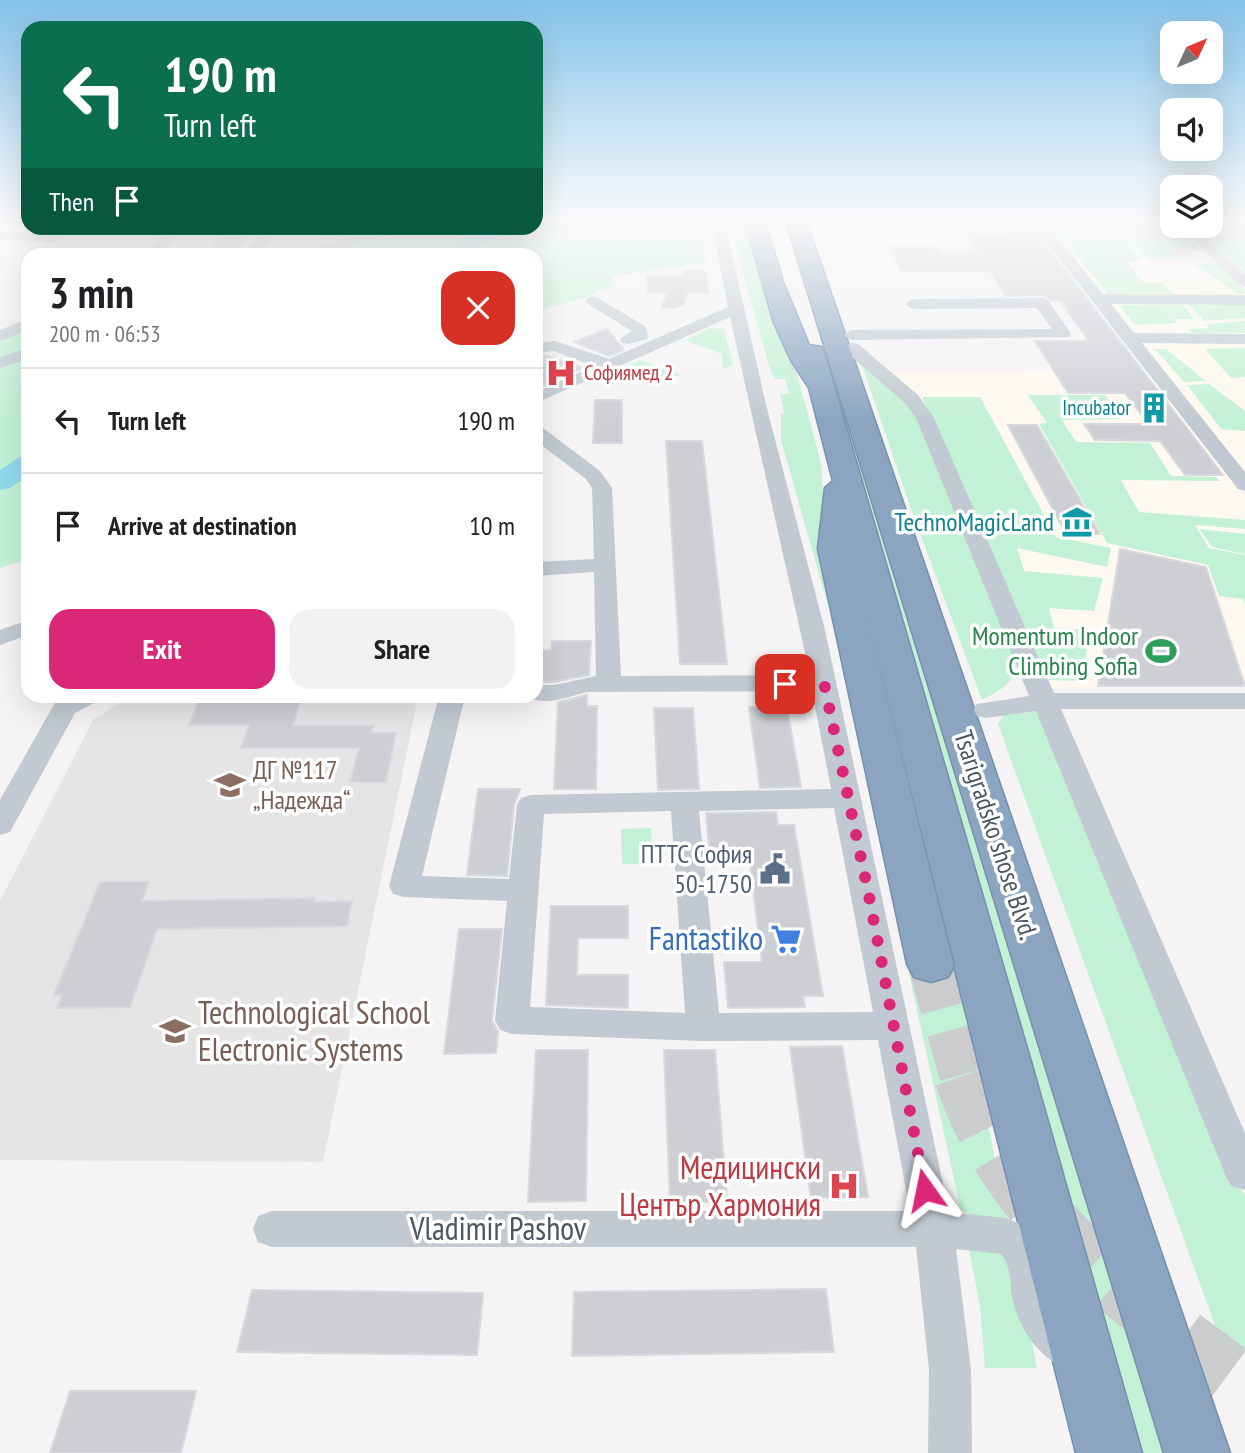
<!DOCTYPE html>
<html lang="en">
<head>
<meta charset="utf-8">
<style>
	body { margin:0; font-family:"PT Sans Narrow",sans-serif; background:#f2f2f2; color:#202124; height:100vh; display:flex; flex-direction:column; font-size:26px; white-space:nowrap }
	* { box-sizing:border-box; margin:0 }
	p { font-size:23px; color:#757577 }
	.icon { flex:none; width:38px; height:38px; fill:none; stroke:currentColor; stroke-width:2; stroke-linecap:round; stroke-linejoin:round }
	.map { position:relative; flex:1; overflow:hidden }
	.panel { position:absolute; left:21px; top:248px; width:522px; height:455px; display:flex; flex-direction:column; background:#fff; border-radius:21px; box-shadow:0 7px 28px #0002 }
	.panel>* { flex:none }
	.hud { position:absolute; left:21px; top:21px; width:522px; height:214px; border-radius:21px; box-shadow:0 7px 28px #0002; background:#0b6e4f; color:#fff; overflow:hidden }
	.needle { width:46px; rotate:46deg }
	.buttons { position:absolute; left:1160px; top:21px; display:grid; gap:14px }
	.buttons a { display:grid; place-items:center; width:63px; height:63px; border-radius:14px; background:#fff; box-shadow:0 7px 28px #0002; font-size:35px }
	.pin { position:absolute; display:grid; place-items:center; width:60px; height:60px; color:#fff; margin:-30px; border-radius:14px; box-shadow:0 4px 10px #0006 }
	.me { position:absolute; width:77px; margin:-38px; rotate:348deg; stroke-linejoin:round; filter:drop-shadow(0 0 5px #0008) }
	.turn { display:flex; align-items:center; gap:24px; height:147px; padding:0 28px; font-size:32px }
	.turn .icon { width:91px; height:91px; stroke-width:2.5 }
	.turn b { display:block; font-size:49px; line-height:60px }
	.then { display:flex; align-items:center; height:66px; padding:0 28px; background:#0003; gap:14px; font-size:26px }
	.round { display:grid; place-items:center; flex:none; width:74px; height:74px; border-radius:21px; background:#f2f2f2 }
	.summary { display:flex; align-items:center; justify-content:space-between; height:119px; padding:0 28px }
	h1 { font-size:42px; font-weight:600; line-height:52px }
	.action { display:flex; gap:14px; margin-top:auto; padding:14px 28px }
	.action a { flex:1; height:80px; border-radius:21px; background:#db2777; color:#fff; font-size:28px; font-weight:600; line-height:80px; text-align:center }
	.action a+a { background:#f2f2f2; color:#202124 }
	ul { padding:0; list-style:none }
	li { display:flex; align-items:center; gap:21px; height:105px; padding:0 28px; border-top:2px solid #e0e0e0 }
	li div { flex:1 }
	li b { display:block; font-size:26px }
	li em { font-style:normal }
	.map>svg:first-child { display:block }
</style>
</head>
<body>
<div class="map">
<svg width="1245" height="1453" viewBox="0 0 1245 1453">
	<rect width="100%" height="100%" fill="#f5f3f3"/>
	<!-- commercial -->
	<polygon fill="#fdf9ef" points="1035,218 1172,218 1172,226 1211,226 1211,218 1245,218 1245,686 1048,688 884,373 1155,370"/>
	<!-- education -->
	<polygon fill="#e6e4e5" points="129,697 418,697 323,1162 0,1160 0,901 93,720"/>
	<!-- green -->
	<g fill="#c3f1d5">
		<polygon points="536,218 698,218 707,263 612,276 613,287 599,290 591,296 536,311 536,256 297,256 397,228 536,228"/>
		<polygon points="728,218 749,218 795,366 821,463 827,553 874,658 955,966 1009,1225 975,1218 961,1211 830,613 781,440 781,413 784,413 780,394 789,394 785,379 775,379 770,369"/>
		<polygon points="1103,218 1142,260 1127,262 1143,282 1163,283 1173,295 1108,294 1047,219"/>
		<polygon points="1211,218 1245,218 1245,273 1194,226 1211,226"/>
		<polygon points="1117,227 1150,227 1180,258 1148,260"/>
		<polygon points="1159,227 1178,227 1202,250 1179,248"/>
		<polygon points="1217,263 1245,290 1245,294 1239,295 1195,265"/>
		<polygon points="1245,304 1245,318 1204,321 1189,305"/>
		<polygon points="1119,305 1183,305 1194,319 1174,319 1176,323 1135,325"/>
		<polygon points="1245,321 1245,333 1192,333 1188,329 1209,328 1207,324"/>
		<polygon points="28,324 28,559 0,568 0,336"/>
		<polygon points="710,328 724,329 733,365 723,369 722,354 685,340"/>
		<polygon points="1245,348 1245,377 1231,378 1205,349"/>
		<polygon points="1155,349 1166,349 1206,381 1184,382"/>
		<polygon points="640,360 683,376 618,376 612,386 596,380"/>
		<polygon points="828,365 1011,946 1165,1453 1141,1453"/>
		<path d="M 862,365 L 913,409 L 1016,661 C 1017,682 999,691 982,700 L 910,506 Z"/>
		<polygon points="1209,384 1245,411 1245,431 1221,429 1187,385"/>
		<polygon points="1028,395 1105,395 1121,419 1062,420 1076,442 1150,443 1171,476 1216,477 1220,481 1121,480 1139,512 1245,520 1245,529 1195,525 1209,548 1245,555 1245,604 1243,599 1219,596 1208,565 1107,543 1039,424 1047,423"/>
		<polygon points="922,397 980,397 1056,537 1111,548 1107,567 1017,548 1024,571 1103,578 1094,611 1049,608 1054,628 1089,630 1083,681 1049,680"/>
		<polygon points="1199,529 1245,534 1245,554 1212,547"/>
		<polygon points="1039,711 1238,1186 1245,1195 1245,1350 1216,1328 998,724 1004,715"/>
		<polygon points="651,828 653,864 622,864 621,829"/>
		<polygon points="969,1248 1001,1252 1017,1267 1037,1368 985,1368 980,1307"/>
	</g>
	<g fill="none" stroke-linecap="round" stroke-linejoin="round">
		<!-- river -->
		<g fill="#90daee" fill-rule="evenodd">
			<path d="M 593,218 L 674,218 L 665,224 L 500,237 L 491,239 L 467,256 L 443,256 C 467,226 501,228 536,228 L 536,222 Z"/>
			<polygon points="28,456 28,476 10,488 0,490 0,470 18,458"/>
		</g>
	</g>
	<!-- building -->
	<g fill="#cdcfd5" stroke="#d7d9de" stroke-width="2">
		<polygon points="1000,218 1025,218 1223,475 1185,475 1160,441 1095,440 1084,424 1148,424 1125,393 1068,393 1035,341 1089,341 1060,301 1052,301 1042,295 1006,296 990,271 901,271 889,246 938,248 940,252 978,252 967,234 1012,234"/>
		<polygon points="222,236 247,236 231,256 205,256"/>
		<polygon points="684,271 706,271 709,293 687,293 684,305 674,308 662,307 667,293 648,293 647,276 685,276"/>
		<polygon points="607,329 624,350 609,356 574,342"/>
		<polygon points="536,355 545,355 583,368 536,389"/>
		<polygon points="595,400 622,400 622,443 593,443"/>
		<polygon points="1008,425 1037,425 1100,534 1066,534"/>
		<polygon points="666,441 702,441 727,664 680,664"/>
		<polygon points="1120,549 1206,567 1245,686 1098,686"/>
		<polygon points="552,641 591,641 589,675 554,682 536,683 536,650 551,650"/>
		<polygon points="587,695 587,706 597,706 596,789 554,789 558,702"/>
		<polygon points="200,696 302,696 293,726 373,726 371,733 396,733 386,782 350,782 359,748 241,748 249,725 189,725"/>
		<polygon points="749,707 787,707 801,787 760,788"/>
		<polygon points="654,708 693,708 699,789 658,790"/>
		<polygon points="478,789 520,789 514,805 507,876 467,875"/>
		<polygon points="776,812 778,825 794,825 823,996 803,996 805,1007 728,1008 724,962 762,962 748,848 709,848 706,813"/>
		<polygon points="100,882 149,882 142,901 315,898 314,902 352,901 347,926 157,929 130,1007 57,1008 62,995 54,995"/>
		<polygon points="551,906 628,906 628,938 578,938 577,975 628,975 628,1008 546,1005"/>
		<polygon points="459,929 502,929 492,1020 498,1032 496,1053 444,1054"/>
		<polygon points="842,1046 868,1197 811,1198 790,1047"/>
		<polygon points="536,1050 588,1050 586,1201 528,1202"/>
		<polygon points="664,1050 715,1050 727,1202 670,1202"/>
		<polygon points="826,1289 834,1352 572,1356 574,1292"/>
		<polygon points="252,1290 483,1293 477,1355 237,1352"/>
		<polygon points="70,1391 196,1391 181,1453 50,1453"/>
	</g>
	<g fill="none" stroke-linecap="round" stroke-linejoin="round">
		<!-- highway-tunnel-far1 -->
		<polyline stroke="#caccce" stroke-width="46" stroke-dasharray="46 23" stroke-linecap="butt" points="931,964 963,1077"/>
		<!-- highway-tunnel -->
		<path stroke="#caccce" stroke-width="58" stroke-dasharray="58 29" stroke-linecap="butt" d="M 963,1076 C 1012,1220 1128,1297 1245,1384"/>
		<!-- highway casing -->
		<g stroke="#7690ad" stroke-width="3">
			<g id="highway">
				<polygon points="744,218 764,218 783,282 809,345 821,347 824,352 1031,1062 1142,1453 1076,1453 862,598 955,964 948,977 931,982 914,977 907,964 818,549 825,488 833,481 809,388 792,362 774,323"/>
				<polygon points="785,218 805,218 1230,1453 1164,1453"/>
			</g>
		</g>
		<!-- minor -->
		<g fill="#c1cad2" fill-rule="evenodd">
			<path d="M 710,218 L 724,218 L 766,405 L 825,630 L 949,1212 L 1006,1218 L 1029,1228 L 1045,1258 L 1054,1303 L 1083,1334 L 1089,1349 L 1083,1364 L 1068,1370 C 1039,1358 1018,1328 1012,1297 C 1010,1282 1011,1266 1001,1254 L 956,1249 L 971,1370 L 972,1453 L 928,1453 L 929,1370 L 916,1247 L 272,1247 L 258,1242 L 253,1229 L 258,1216 L 272,1211 L 910,1211 L 878,1040 L 703,1041 L 512,1034 L 500,1030 L 495,1020 L 507,901 L 404,897 L 393,894 L 389,886 L 439,696 L 465,696 L 422,876 L 509,879 L 517,805 L 521,798 L 531,795 L 831,789 L 812,691 L 587,692 C 568,697 544,707 526,696 L 536,696 L 536,685 L 554,685 L 596,676 L 594,572 L 536,576 L 536,562 L 594,559 L 592,488 L 586,479 L 536,441 L 536,426 L 543,428 L 600,471 L 612,488 L 621,676 L 810,675 L 730,317 L 536,403 L 536,392 L 594,366 L 554,351 L 536,353 L 536,343 L 555,341 L 609,359 L 728,307 ZM 834,808 L 873,1012 L 719,1013 L 699,811 ZM 671,811 L 685,1013 L 530,1007 L 544,814 Z"/>
			<polygon points="1028,218 1042,218 1103,294 1245,295 1245,305 1111,304 1134,333 1245,334 1245,344 1142,343 1245,472 1245,491 1238,489"/>
			<polygon points="1179,226 1194,226 1245,274 1245,287 1240,285"/>
			<polygon points="61,228 77,228 55,242 0,240 0,232 52,234"/>
			<polygon points="170,228 378,229 404,228 402,231 315,256 290,256 351,236 273,235 258,256 243,256 259,234 181,232 156,256 140,256"/>
			<polygon points="594,296 645,326 649,336 647,339 628,344 622,343 620,339 632,331 588,304 586,301 588,298"/>
			<polygon points="1042,298 1048,300 1071,334 1069,337 851,340 843,335 851,330 1052,329 1037,308 913,309 905,304 913,299"/>
			<polygon points="28,319 28,330 0,341 0,330"/>
			<polygon points="852,343 858,344 918,395 934,418 1054,693 1245,693 1245,709 1061,709 1245,1133 1245,1190 1231,1186 1225,1174 1036,711 986,718 977,716 973,710 977,704 1029,696 916,418 905,403 846,352 844,348 846,344"/>
			<polygon points="28,348 28,359 0,368 0,357"/>
			<polygon points="28,620 28,635 0,645 0,630"/>
			<polygon points="67,696 99,696 96,702 75,713 10,832 0,835 0,800 52,708 56,702"/>
		</g>
		<!-- highway -->
		<use href="#highway" fill="#8ba5c1" fill-rule="evenodd"/>
	</g>
	<!-- sky -->
	<linearGradient id="sky" x2="0" y2="1"><stop stop-color="#85c3ea"/><stop offset="0.52" stop-color="#fafafa"/><stop offset="1" stop-color="#fafafa" stop-opacity="0"/></linearGradient>
	<rect width="1245" height="421" fill="url(#sky)"/>
	<g fill="none" stroke-linecap="round" stroke-linejoin="round">
		<!-- route -->
		<polyline stroke="#db2777" stroke-width="12" stroke-dasharray="0 21.6" points="785,684 824,683 869,896 925,1190"/>
	</g>
	<!-- icons -->
	<defs>
		<g id="hospital-bare" transform="scale(2.415)"><path d="M-5-5h3v3.5h4V-5h3V5h-3V1.5h-4V5h-3Z" fill="#e0444e" stroke="#fff" stroke-width="2.5" paint-order="stroke"/></g>
		<g id="building-bare" transform="scale(2.415)"><path d="M-4-6H4V6H1V3H-1V6H-4ZM-2.5-4.3h1.7v1.8h-1.7ZM.8-4.3h1.7v1.8H.8ZM-2.5-1h1.7V.8h-1.7ZM.8-1h1.7V.8H.8Z" fill="#0f9aa8" stroke="#fff" stroke-width="2.5" paint-order="stroke"/></g>
		<g id="museum-bare" transform="scale(2.415)"><path d="M0-6L6-3V-2H-6V-3ZM-5-1h2V3h-2ZM-1-1h2V3h-2ZM3-1h2V3H3ZM-6 4H6V6H-6Z" fill="#0f9aa8" stroke="#fff" stroke-width="2.5" paint-order="stroke"/></g>
		<g id="stadium-bare" transform="scale(2.415)"><path d="M0-5a6.5 5 0 1 0 0 10a6.5 5 0 1 0 0-10ZM-3.5-1.8h7v3.6h-7Z" fill="#2e9e5b" stroke="#fff" stroke-width="2.5" paint-order="stroke"/></g>
		<g id="school-bare" transform="scale(2.415)"><path d="M0-5L7-2L0 1L-7-2ZM-4 1L0 2.5L4 1V4Q0 6-4 4Z" fill="#8d6e63" stroke="#fff" stroke-width="2.5" paint-order="stroke"/></g>
		<g id="civic-bare" transform="scale(2.415)"><path d="M-.6-6.5H3V-4.5H.6V-3L4-1V1h2V6H-6V1h2V-1L-.6-3ZM-1.2 2.5V6h2.4V2.5Z" fill="#5c6f8a" stroke="#fff" stroke-width="2.5" paint-order="stroke"/></g>
		<g id="supermarket-bare" transform="scale(2.415)"><path d="M-6-5.5h2.5l.6 2H6L4.5 2H-2.5L-4.4-4H-6ZM-1.5 3.2a1.3 1.3 0 1 0 .1 0ZM3 3.2a1.3 1.3 0 1 0 .1 0Z" fill="#3f7fe0" stroke="#fff" stroke-width="2.5" paint-order="stroke"/></g>
	</defs>
	<g fill-rule="evenodd">
		<use href="#hospital-bare" x="561" y="373"/>
		<use href="#building-bare" x="1154" y="408"/>
		<use href="#museum-bare" x="1077" y="522"/>
		<use href="#stadium-bare" x="1161" y="651"/>
		<use href="#school-bare" x="230" y="785"/>
		<use href="#civic-bare" x="775" y="869"/>
		<use href="#supermarket-bare" x="786" y="939"/>
		<use href="#school-bare" x="175" y="1031"/>
		<use href="#hospital-bare" x="844" y="1186"/>
	</g>
	<g text-anchor="middle" stroke-width="7" stroke-linejoin="round" paint-order="stroke">
		<!-- far-health labels -->
		<g font-size="21" fill="#be3a42" stroke="#fff" text-anchor="start">
			<text x="584" y="380">Софиямед 2</text>
		</g>
		<!-- far-culture labels -->
		<g font-size="21" fill="#0d838f" stroke="#fff" text-anchor="end">
			<text x="1131" y="415">Incubator</text>
		</g>
		<!-- culture labels -->
		<g font-size="26" fill="#0d838f" stroke="#fff" text-anchor="end">
			<text x="1054" y="531">TechnoMagicLand</text>
		</g>
		<!-- leisure labels -->
		<g font-size="26" fill="#27864d" stroke="#fff" text-anchor="end">
			<text x="1138" y="645">Momentum Indoor<tspan x="1138" dy="30">Climbing Sofia</tspan></text>
		</g>
		<!-- education labels -->
		<g font-size="26" fill="#785e54" stroke="#fff" text-anchor="start">
			<text x="253" y="779">ДГ №117<tspan x="253" dy="30">„Надежда“</tspan></text>
		</g>
		<!-- street labels -->
		<g font-size="26" fill="#4a5661" stroke="#fff">
			<text transform="translate(996 835) rotate(72)" y="9">Tsarigradsko shose Blvd.</text>
		</g>
		<!-- service labels -->
		<g font-size="26" fill="#4e5e75" stroke="#fff" text-anchor="end">
			<text x="752" y="863">ПТТС София<tspan x="752" dy="30">50-1750</tspan></text>
		</g>
		<!-- near-shop labels -->
		<g font-size="32" fill="#366cbe" stroke="#fff" text-anchor="end">
			<text x="763" y="950">Fantastiko</text>
		</g>
		<!-- near-education labels -->
		<g font-size="32" fill="#785e54" stroke="#fff" text-anchor="start">
			<text x="198" y="1024">Technological School<tspan x="198" dy="37">Electronic Systems</tspan></text>
		</g>
		<!-- near-health labels -->
		<g font-size="32" fill="#be3a42" stroke="#fff" text-anchor="end">
			<text x="821" y="1179">Медицински<tspan x="821" dy="37">Център Хармония</tspan></text>
		</g>
		<!-- near-street labels -->
		<g font-size="32" fill="#4a5661" stroke="#fff">
			<text x="498" y="1240">Vladimir Pashov</text>
		</g>
	</g>
</svg>
<div class="buttons">
<a><svg class="needle" viewBox="-14 -14 28 28"><path d="M0-13l5 13h-10z" fill="#e53935"/><path d="M0 13l5-13h-10z" fill="#757577"/></svg></a>
<a><svg class="icon" aria-label="sound" viewBox="0 0 24 24"><path d="M4 9h4l5-4v14l-5-4H4zM17 9q2 3 0 6"/></svg></a>
<a><svg class="icon" aria-label="layers" viewBox="0 0 24 24"><path d="M12 4l9 5-9 5-9-5zM3 14l9 5 9-5"/></svg></a>
</div>
<div class="pin" style="left:785px;top:684px;background:#d93025"><svg class="icon" aria-label="arrive" viewBox="0 0 24 24"><path d="M6 21V4h12l-3 4 3 4H6"/></svg></div>
<svg class="me" style="left:925px;top:1190px" viewBox="-20 -20 40 40"><path d="M0-17L14 15 0 8-14 15z" fill="#db2777" stroke="#fff" stroke-width="4"/></svg>
<div class="hud">
<div class="turn"><svg class="icon" aria-label="left" viewBox="0 0 24 24"><path d="M17 20v-9H6M10 6l-5 5 5 5"/></svg><div><b>190 m</b>Turn left</div></div>
<div class="then">Then<svg class="icon" aria-label="arrive" viewBox="0 0 24 24"><path d="M6 21V4h12l-3 4 3 4H6"/></svg></div>
</div>
<section class="panel">
<div class="summary"><div><h1>3 min</h1><p>200 m · 06:53</p></div><a class="round" style="background:#d93025;color:#fff"><svg class="icon" aria-label="close" viewBox="0 0 24 24"><path d="M6 6l12 12M18 6L6 18"/></svg></a></div>
<ul>
<li><svg class="icon" aria-label="left" viewBox="0 0 24 24"><path d="M17 20v-9H6M10 6l-5 5 5 5"/></svg><div><b>Turn left</b></div><em>190 m</em></li>
<li><svg class="icon" aria-label="arrive" viewBox="0 0 24 24"><path d="M6 21V4h12l-3 4 3 4H6"/></svg><div><b>Arrive at destination</b></div><em>10 m</em></li>
</ul>
<div class="action"><a>Exit</a><a>Share</a></div>
</section>
</div>
</body>
</html>
